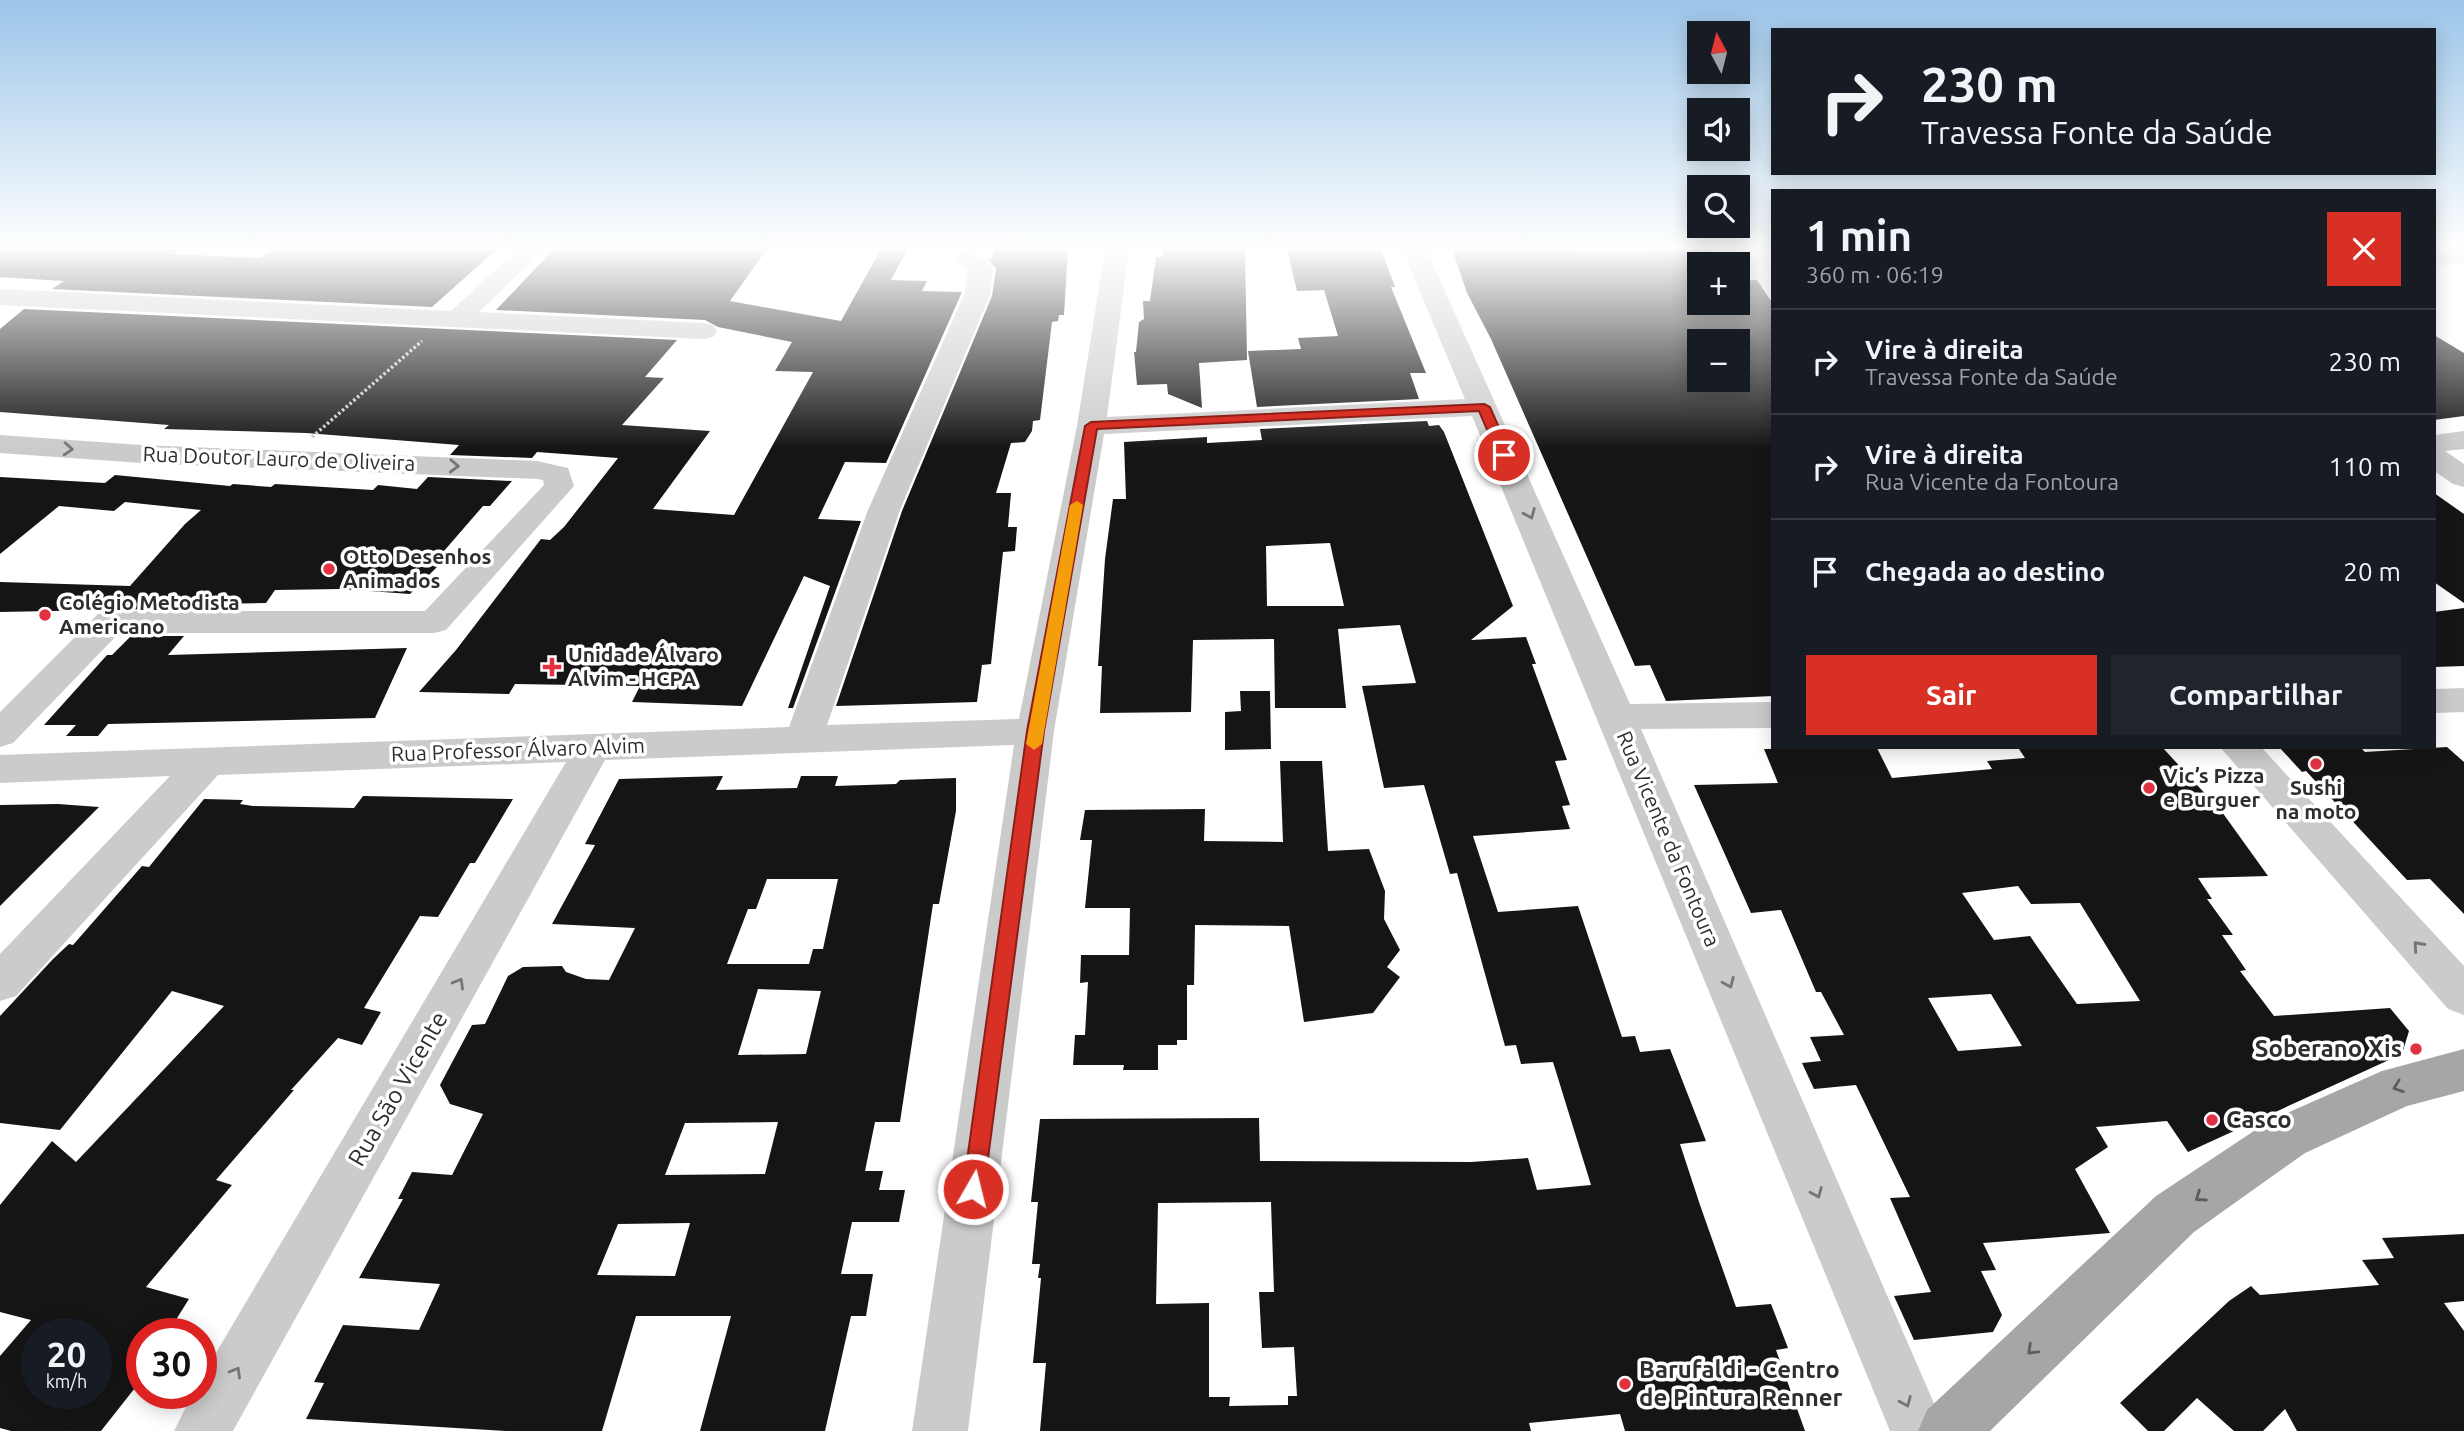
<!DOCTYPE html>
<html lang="pt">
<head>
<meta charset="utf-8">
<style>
	body { margin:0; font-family:Ubuntu,sans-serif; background:#20242c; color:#f1f3f6; height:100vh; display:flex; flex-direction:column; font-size:26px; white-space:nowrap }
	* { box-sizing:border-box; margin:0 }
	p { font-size:23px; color:#9ea1a6 }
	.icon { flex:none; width:38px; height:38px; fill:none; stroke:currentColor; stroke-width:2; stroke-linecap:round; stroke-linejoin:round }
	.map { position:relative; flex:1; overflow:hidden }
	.sheet { position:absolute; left:1771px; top:189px; width:665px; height:560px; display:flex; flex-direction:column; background:#171b24; border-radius:0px; box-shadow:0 4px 18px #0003 }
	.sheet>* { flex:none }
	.top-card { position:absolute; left:1771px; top:28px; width:665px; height:147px; border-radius:0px; box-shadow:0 4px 18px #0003; background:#171b24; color:#f1f3f6; overflow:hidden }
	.needle { width:46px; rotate:353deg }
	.tools { position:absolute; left:1687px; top:21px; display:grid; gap:14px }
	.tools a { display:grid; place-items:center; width:63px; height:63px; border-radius:0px; background:#171b24; box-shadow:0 4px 18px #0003; font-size:35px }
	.speed { position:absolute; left:21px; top:1318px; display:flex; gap:14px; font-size:35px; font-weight:700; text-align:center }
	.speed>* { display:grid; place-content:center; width:91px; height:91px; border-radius:50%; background:#171b24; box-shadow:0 4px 18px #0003; line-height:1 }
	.speed small { font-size:18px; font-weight:400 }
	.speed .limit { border:10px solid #d22; background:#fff; color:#111 }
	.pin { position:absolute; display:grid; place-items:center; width:60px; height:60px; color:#fff; margin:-30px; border:4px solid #fff; border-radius:50%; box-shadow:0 2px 7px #0007 }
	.me { position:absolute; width:77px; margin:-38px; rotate:8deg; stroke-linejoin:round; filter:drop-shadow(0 0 5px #0008) }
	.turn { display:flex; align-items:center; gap:24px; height:147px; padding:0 35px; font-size:32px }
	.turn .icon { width:91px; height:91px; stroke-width:2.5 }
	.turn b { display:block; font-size:49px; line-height:60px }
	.round { display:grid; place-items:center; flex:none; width:74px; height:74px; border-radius:0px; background:#20242c }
	.headline { display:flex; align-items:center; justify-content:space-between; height:119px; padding:0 35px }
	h1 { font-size:42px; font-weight:700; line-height:52px }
	.primary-button { display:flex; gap:14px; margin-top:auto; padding:14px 35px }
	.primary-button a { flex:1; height:80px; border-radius:0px; background:#d93025; color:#fff; font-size:28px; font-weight:700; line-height:80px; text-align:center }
	.primary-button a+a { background:#20242c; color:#f1f3f6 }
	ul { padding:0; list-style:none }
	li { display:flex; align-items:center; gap:21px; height:105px; padding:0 35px; border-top:2px solid #363941 }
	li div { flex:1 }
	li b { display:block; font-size:26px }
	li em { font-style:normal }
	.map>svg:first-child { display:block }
</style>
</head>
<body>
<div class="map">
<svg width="2464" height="1431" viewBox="0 0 2464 1431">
	<rect width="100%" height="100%" fill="#fff"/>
	<!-- building -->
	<g fill="#151515" fill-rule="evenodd">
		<polygon points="0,249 180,249 172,254 261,258 273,249 497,249 432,307 52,289 64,281 0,277"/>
		<polygon points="554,249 767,249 730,301 841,321 881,249 907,250 891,280 927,281 922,291 962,292 886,463 845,462 818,519 861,521 793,708 788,708 830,586 804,576 742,706 632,702 640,686 515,684 509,694 419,692 456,650 541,539 550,540 564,527 618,458 537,452 532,458 450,455 459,445 306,433 164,429 169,425 0,412 0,329 24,309 677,340 645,377 664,378 622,425 710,431 653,509 734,515 813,372 775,371 792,342 718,327 705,320 496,310"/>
		<polygon points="994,249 1068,249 1064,315 1059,315 1058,321 1052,322 1040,420 1033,421 1032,431 1025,442 1011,443 996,493 1011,493 1008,527 1017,527 1015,551 1003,552 991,664 982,665 977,702 836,706 902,511 992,296 996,269 988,259 992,259"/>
		<polygon points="1164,249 1245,249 1247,360 1199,363 1202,408 1168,394 1167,384 1137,385 1134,352 1136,352 1139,322 1144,319 1143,301 1150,301 1156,257 1162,257"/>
		<polygon points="1287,249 1381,249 1395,287 1391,287 1426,373 1410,373 1419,399 1257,407 1248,351 1301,349 1298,338 1338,336 1324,290 1297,291"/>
		<path d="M 1452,249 L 1575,249 L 1577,252 L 1708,250 L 1718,264 L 1699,264 L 1699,303 L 1738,303 L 1738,281 L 1757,280 L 1773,304 L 1773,696 L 1666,701 L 1650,665 L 1635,666 L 1491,339 L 1467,293 ZM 1699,341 L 1738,341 L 1738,380 L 1699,380 Z"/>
		<polygon points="2434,335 2464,353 2464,416 2434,420"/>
		<path d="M 1427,421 L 1429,426 L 1439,425 L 1444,432 L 1513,606 L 1471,640 L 1526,637 L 1536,664 L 1532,664 L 1567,760 L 1555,761 L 1570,805 L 1562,806 L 1570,829 L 1473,836 L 1498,912 L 1578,906 L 1622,1037 L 1635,1036 L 1640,1052 L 1670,1049 L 1706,1141 L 1680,1144 L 1700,1205 L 1736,1307 L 1771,1304 L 1788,1348 L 1776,1350 L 1805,1431 L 1625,1431 L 1620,1414 L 1529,1423 L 1531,1431 L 1040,1431 L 1046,1363 L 1033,1363 L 1041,1278 L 1038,1278 L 1040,1264 L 1032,1264 L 1038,1202 L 1031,1202 L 1040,1119 L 1259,1118 L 1260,1161 L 1471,1162 L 1528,1158 L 1537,1190 L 1591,1185 L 1553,1062 L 1521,1064 L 1516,1045 L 1505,1046 L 1457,873 L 1450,874 L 1424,785 L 1384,788 L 1362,686 L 1416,683 L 1400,625 L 1338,629 L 1346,708 L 1275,708 L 1274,639 L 1193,640 L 1191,712 L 1100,713 L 1102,666 L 1098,666 L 1105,559 L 1113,499 L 1126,499 L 1124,442 L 1207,437 L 1207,443 L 1262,440 L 1260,429 ZM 1330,543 L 1344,606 L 1267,606 L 1266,546 ZM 1271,1202 L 1274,1292 L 1259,1292 L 1262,1348 L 1294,1347 L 1297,1396 L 1288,1396 L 1288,1405 L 1229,1406 L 1230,1397 L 1209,1397 L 1209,1303 L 1156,1304 L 1158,1203 Z"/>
		<polygon points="115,475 230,486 233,484 271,487 275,484 373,490 378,485 417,489 428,477 512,481 490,506 483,506 444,551 452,552 410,594 341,589 275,590 266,603 210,604 206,608 0,612 0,582 130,586 185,524 201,510 125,502 114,511 59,506 0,554 0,477 105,483"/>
		<polygon points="2434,493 2464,514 2464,603 2434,582"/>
		<polygon points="2464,608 2464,666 2434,667 2434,612"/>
		<polygon points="131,636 184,636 168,655 407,648 375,718 108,724 98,736 66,736 76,725 44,725 107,655 112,655"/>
		<polygon points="1240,691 1270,691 1271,749 1225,750 1225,712 1241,711"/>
		<path d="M 2044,747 L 2162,747 L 2222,812 L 2268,876 L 2198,878 L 2212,899 L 2207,899 L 2233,935 L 2222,935 L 2246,970 L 2240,971 L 2274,1016 L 2390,1008 L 2409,1031 L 2402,1054 L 2188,1152 L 2167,1121 L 2096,1127 L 2108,1147 L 2075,1169 L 2110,1233 L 1983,1243 L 1996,1270 L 1981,1271 L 2002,1315 L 1993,1332 L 1914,1340 L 1894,1296 L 1931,1292 L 1890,1198 L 1910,1197 L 1856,1085 L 1814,1089 L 1802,1063 L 1821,1061 L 1810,1037 L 1844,1035 L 1821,992 L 1816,992 L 1781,910 L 1751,913 L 1694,785 L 1778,783 L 1764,749 L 1877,748 L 1892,778 L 1992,769 L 1987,761 L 2025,758 L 2019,749 ZM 2018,886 L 2031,904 L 2080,903 L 2140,1001 L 2077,1004 L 2030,936 L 1994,940 L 1962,893 ZM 1991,994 L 2022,1046 L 1958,1051 L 1928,998 Z"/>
		<polygon points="2279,747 2360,747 2365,752 2447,747 2464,762 2464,914 2430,879 2407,880 2306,771 2302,772"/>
		<polygon points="1280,761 1322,761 1328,851 1369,849 1385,891 1384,919 1400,950 1387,967 1400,977 1373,1013 1304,1022 1289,926 1195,925 1194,985 1187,985 1187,1040 1177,1040 1177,1045 1158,1045 1158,1070 1123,1070 1124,1065 1073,1065 1075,1035 1085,1035 1088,982 1080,983 1081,955 1129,955 1130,908 1085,908 1092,840 1080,840 1085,810 1205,809 1204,841 1283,842"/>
		<path d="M 723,776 L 716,790 L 797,788 L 801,776 L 838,776 L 835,786 L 896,784 L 900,780 L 956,778 L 956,811 L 939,904 L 933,904 L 900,1122 L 875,1122 L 865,1171 L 883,1171 L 879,1190 L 905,1190 L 899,1222 L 852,1222 L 841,1274 L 873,1274 L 866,1316 L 851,1316 L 825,1431 L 700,1431 L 731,1316 L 636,1316 L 602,1431 L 506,1431 L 306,1419 L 324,1383 L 314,1382 L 343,1325 L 419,1330 L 440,1284 L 359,1278 L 403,1199 L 398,1199 L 412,1172 L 452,1175 L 483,1114 L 450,1104 L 440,1085 L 472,1025 L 485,1024 L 508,976 L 523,967 L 562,966 L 566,972 L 586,979 L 609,980 L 635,928 L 552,924 L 595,845 L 585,844 L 619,779 ZM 767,879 L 838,879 L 823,949 L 813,949 L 809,964 L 727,964 L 748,909 L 756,909 ZM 758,989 L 821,991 L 806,1054 L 738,1055 ZM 778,1122 L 765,1174 L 665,1175 L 685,1123 ZM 690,1223 L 675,1276 L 597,1275 L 618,1224 Z"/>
		<path d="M 363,796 L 513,799 L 475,863 L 470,863 L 438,917 L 420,916 L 364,1008 L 381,1012 L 362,1045 L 338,1038 L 291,1090 L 294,1090 L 216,1180 L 232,1185 L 146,1287 L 189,1299 L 167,1334 L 142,1334 L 142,1379 L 101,1431 L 11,1431 L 0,1428 L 0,1356 L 31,1320 L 0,1312 L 0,1205 L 52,1141 L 76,1162 L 224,1006 L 172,991 L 60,1130 L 0,1123 L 0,1016 L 53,959 L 69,944 L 73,945 L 142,866 L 149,867 L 204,799 L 243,800 L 240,804 L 253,806 L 354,808 ZM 37,1334 L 96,1334 L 96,1393 L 37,1393 Z"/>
		<polygon points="58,804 99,807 0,906 0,805"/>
		<polygon points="2464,1234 2464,1301 2444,1303 2464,1331 2464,1431 2297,1431 2285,1409 2263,1431 2234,1431 2197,1398 2164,1431 2148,1431 2120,1403 2229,1301 2251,1286 2260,1295 2379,1285 2362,1260 2394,1258 2382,1238"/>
	</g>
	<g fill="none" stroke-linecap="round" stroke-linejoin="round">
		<!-- path -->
		<polyline stroke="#cbcbcb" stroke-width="3.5" stroke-dasharray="2.5 2.5" stroke-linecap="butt" points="312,437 422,341"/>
		<!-- minor -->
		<g fill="#cbcbcb" fill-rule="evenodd">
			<polygon points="518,249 544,249 479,312 704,323 713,325 717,331 713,337 704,339 0,305 0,289 451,311"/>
			<path d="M 1105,249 L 1129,249 L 1107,417 L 1465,399 L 1402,249 L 1426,249 L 1630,704 L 1773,702 L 1773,728 L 1641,729 L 1946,1431 L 1890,1431 L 1472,416 L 1104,434 L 1054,731 L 968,1431 L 912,1431 L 1014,745 L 605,760 L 233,1431 L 174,1431 L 193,1393 L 201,1393 L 201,1378 L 566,762 L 218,775 L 16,996 L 0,1001 L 0,954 L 170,776 L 0,783 L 0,755 L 789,727 L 868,510 L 964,295 L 968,271 L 955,259 L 958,254 C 973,250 985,257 993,269 L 990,295 L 900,510 L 827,725 L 1019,719 L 1077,426 Z"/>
			<polygon points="2464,249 2464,263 2434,266 2434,252"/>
			<polygon points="2464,431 2464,449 2445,451 2464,464 2464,487 2453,484 2434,471 2434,435"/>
			<polygon points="0,435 141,445 537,461 568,468 574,486 446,630 434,633 119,633 13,743 0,747 0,712 98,614 110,611 425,611 544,485 543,480 537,479 141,463 0,453"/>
			<polygon points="2464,688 2464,712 2434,713 2434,689"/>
			<polygon points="2220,747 2261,747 2464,966 2464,1015 2448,1009"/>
		</g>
		<!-- major -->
		<polygon fill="#a6a6a6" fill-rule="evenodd" points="2464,1049 2464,1091 2407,1106 2305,1153 2194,1232 1990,1431 1918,1431 1927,1410 2156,1196 2269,1121 2382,1071"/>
	</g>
	<!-- one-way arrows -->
	<defs><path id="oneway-chevron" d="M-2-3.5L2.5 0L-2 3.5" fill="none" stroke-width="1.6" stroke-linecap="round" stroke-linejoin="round" transform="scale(1.75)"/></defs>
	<g stroke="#757575">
		<use href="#oneway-chevron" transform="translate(68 449) rotate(4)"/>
		<use href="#oneway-chevron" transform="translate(454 466) rotate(2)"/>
		<use href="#oneway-chevron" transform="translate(1530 514) rotate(67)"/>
		<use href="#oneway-chevron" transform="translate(2418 946) rotate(-132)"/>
		<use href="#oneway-chevron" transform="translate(459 983) rotate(-60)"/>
		<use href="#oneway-chevron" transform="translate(1729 983) rotate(67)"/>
		<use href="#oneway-chevron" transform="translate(1817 1193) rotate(67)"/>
		<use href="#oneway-chevron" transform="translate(236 1372) rotate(-60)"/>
		<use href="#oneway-chevron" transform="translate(1906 1402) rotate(67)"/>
	</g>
	<g stroke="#5e5e5e">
		<use href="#oneway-chevron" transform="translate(2398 1087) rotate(160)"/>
		<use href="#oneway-chevron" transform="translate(2200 1197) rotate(145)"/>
		<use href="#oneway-chevron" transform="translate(2032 1350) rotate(136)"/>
	</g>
	<!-- sky -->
	<linearGradient id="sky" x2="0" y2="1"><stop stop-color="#9bc5e9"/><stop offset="0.55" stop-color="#fff"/><stop offset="1" stop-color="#fff" stop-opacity="0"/></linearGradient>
	<rect width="2464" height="449" fill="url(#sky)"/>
	<!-- route -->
	<polygon fill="#d93025" stroke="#8d1f18" stroke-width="2" points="1484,404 1490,407 1511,455 1509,458 1498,455 1479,411 1097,429 1044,731 984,1189 981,1196 973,1199 966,1196 963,1189 1027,731 1085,426 1091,422"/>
	<!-- slow -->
	<polygon fill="#f59e0b" points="1077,501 1083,505 1042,744 1034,750 1026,744 1070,505"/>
	<!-- markers -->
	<g fill="#e23242" stroke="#fff" stroke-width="2.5">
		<circle cx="329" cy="569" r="7"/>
		<circle cx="45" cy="615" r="7"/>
		<path d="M548.5 656.5h7v7h7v7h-7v7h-7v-7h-7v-7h7z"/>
		<circle cx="2316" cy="764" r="7"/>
		<circle cx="2149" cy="788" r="7"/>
		<circle cx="2416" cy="1049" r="7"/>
		<circle cx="2212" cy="1120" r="7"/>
		<circle cx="1625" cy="1384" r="7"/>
	</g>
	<g text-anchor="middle" stroke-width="7" stroke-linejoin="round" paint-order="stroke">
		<!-- street labels -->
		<g font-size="21" fill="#2e2e2e" stroke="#fff">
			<text transform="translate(279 459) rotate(2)" y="7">Rua Doutor Lauro de Oliveira</text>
			<text transform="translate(518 750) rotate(-2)" y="7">Rua Professor Álvaro Alvim</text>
			<text transform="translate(1668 839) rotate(67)" y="7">Rua Vicente da Fontoura</text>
		</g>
		<!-- poi labels -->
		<g font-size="21" font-weight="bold" fill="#2e2e2e" stroke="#fff" text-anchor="start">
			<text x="343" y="564">Otto Desenhos<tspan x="343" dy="24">Animados</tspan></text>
			<text x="59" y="610">Colégio Metodista<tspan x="59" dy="24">Americano</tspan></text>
			<text x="568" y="662">Unidade Álvaro<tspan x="568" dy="24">Alvim - HCPA</tspan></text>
			<text x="2163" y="783">Vic’s Pizza<tspan x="2163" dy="24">e Burguer</tspan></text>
			<text x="2316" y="795" text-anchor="middle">Sushi<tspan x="2316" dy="24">na moto</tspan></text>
		</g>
		<!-- near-poi labels -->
		<g font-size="24" font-weight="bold" fill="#2e2e2e" stroke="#fff" text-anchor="start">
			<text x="2402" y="1057" text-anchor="end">Soberano Xis</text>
			<text x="2226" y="1128">Casco</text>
			<text x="1639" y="1378">Barufaldi - Centro<tspan x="1639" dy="28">de Pintura Renner</tspan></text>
		</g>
		<!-- near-street labels -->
		<g font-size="24" fill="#2e2e2e" stroke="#fff">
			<text transform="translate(398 1089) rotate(-60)" y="8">Rua São Vicente</text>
		</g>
	</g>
</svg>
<div class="tools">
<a><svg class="needle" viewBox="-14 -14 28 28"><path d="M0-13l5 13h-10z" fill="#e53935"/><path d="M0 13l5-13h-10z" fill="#9ea1a6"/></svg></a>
<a><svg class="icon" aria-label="sound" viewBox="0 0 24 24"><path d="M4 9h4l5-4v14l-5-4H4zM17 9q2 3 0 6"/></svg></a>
<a><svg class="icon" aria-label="search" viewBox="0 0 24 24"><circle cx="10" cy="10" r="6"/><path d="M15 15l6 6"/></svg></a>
<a>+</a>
<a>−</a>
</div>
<div class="speed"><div>20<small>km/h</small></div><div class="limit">30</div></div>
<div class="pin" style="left:1504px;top:455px;background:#d93025"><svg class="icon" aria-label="arrive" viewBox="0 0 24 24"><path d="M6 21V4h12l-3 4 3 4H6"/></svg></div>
<svg class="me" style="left:973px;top:1189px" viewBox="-20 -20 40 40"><circle r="17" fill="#d93025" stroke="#fff" stroke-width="3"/><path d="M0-11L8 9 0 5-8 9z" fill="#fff"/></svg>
<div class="top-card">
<div class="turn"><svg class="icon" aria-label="right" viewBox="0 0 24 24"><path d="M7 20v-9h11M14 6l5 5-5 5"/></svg><div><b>230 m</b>Travessa Fonte da Saúde</div></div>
</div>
<section class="sheet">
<div class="headline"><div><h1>1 min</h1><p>360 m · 06:19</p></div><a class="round" style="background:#d93025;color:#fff"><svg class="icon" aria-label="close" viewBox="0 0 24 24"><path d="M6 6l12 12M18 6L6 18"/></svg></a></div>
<ul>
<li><svg class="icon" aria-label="right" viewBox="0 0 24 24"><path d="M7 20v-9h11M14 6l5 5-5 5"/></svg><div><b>Vire à direita</b><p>Travessa Fonte da Saúde</p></div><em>230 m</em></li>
<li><svg class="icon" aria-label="right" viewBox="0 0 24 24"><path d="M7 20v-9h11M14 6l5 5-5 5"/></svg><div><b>Vire à direita</b><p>Rua Vicente da Fontoura</p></div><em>110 m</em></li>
<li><svg class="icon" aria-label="arrive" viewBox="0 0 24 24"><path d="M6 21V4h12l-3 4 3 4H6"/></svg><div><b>Chegada ao destino</b></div><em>20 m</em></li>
</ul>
<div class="primary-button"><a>Sair</a><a>Compartilhar</a></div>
</section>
</div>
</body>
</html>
